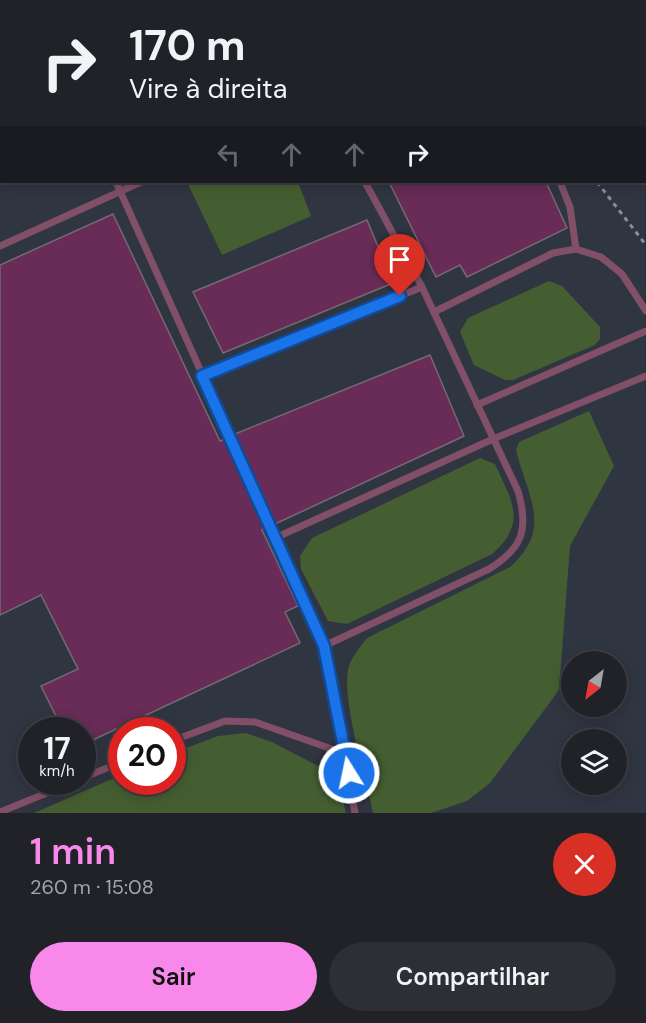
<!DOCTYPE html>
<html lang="pt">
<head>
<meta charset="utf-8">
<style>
	body { margin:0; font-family:"DM Sans",sans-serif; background:#2d2f34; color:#f1f3f6; height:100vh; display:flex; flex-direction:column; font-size:22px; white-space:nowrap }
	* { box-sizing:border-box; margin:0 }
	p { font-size:20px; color:#a2a4a8 }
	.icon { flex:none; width:33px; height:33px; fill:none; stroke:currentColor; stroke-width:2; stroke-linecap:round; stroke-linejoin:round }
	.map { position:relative; height:813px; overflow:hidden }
	.side { display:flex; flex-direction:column; background:#202228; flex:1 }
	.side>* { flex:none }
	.guide { position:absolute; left:0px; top:0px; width:646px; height:183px; box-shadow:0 3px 15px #0003,0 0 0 2px #3d3f45; background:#202228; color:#f1f3f6; overflow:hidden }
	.needle { width:39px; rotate:211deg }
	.controls { position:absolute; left:561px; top:651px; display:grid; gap:12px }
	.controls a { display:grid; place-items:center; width:66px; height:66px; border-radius:50%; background:#202228; box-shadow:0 3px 15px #0003,0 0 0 2px #3d3f45; font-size:30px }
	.speed { position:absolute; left:18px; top:717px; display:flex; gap:12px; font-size:30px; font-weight:700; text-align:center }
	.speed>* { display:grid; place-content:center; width:78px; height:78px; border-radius:50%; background:#202228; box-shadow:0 3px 15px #0003,0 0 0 2px #3d3f45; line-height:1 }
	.speed small { font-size:15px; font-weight:400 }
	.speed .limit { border:9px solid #d22; background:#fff; color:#111 }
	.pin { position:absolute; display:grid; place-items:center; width:51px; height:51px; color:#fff; margin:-62px -26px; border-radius:50% 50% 50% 0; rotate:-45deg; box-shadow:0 0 6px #0007 }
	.pin .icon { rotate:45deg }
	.me { position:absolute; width:66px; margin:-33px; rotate:350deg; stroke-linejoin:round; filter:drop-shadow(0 0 4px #0008) }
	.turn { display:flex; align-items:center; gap:21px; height:126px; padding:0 30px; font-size:27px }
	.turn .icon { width:78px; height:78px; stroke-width:2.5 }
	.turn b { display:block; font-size:42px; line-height:51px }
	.lanes { display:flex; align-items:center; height:57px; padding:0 30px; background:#0003; justify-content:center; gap:30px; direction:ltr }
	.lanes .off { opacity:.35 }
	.round { display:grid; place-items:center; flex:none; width:63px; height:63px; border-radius:32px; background:#2d2f34 }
	.summary { display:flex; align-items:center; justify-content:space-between; height:102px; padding:0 30px }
	h1 { font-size:36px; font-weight:600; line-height:45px; color:#f888ea }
	.primary-button { display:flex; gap:12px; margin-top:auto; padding:12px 30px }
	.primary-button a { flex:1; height:69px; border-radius:36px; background:#f888ea; color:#111; font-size:24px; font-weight:600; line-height:69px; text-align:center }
	.primary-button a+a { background:#2d2f34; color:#f1f3f6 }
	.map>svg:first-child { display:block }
</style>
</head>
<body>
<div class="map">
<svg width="646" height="813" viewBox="0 0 646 813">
	<rect width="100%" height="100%" fill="#2b2e35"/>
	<!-- built -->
	<path fill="#303542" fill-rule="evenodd" d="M 0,0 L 634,0 L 2,2 L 2,182 L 645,182 L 645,14 L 646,813 L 0,813 ZM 572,662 L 616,662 L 616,706 L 572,706 ZM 32,730 L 82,730 L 82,782 L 32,782 ZM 122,730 L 172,730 L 172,782 L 122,782 ZM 572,740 L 616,740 L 616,784 L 572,784 Z"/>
	<!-- green -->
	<g fill="#455e31">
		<polygon points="187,182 298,182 311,216 222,255"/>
		<polygon points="549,281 562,286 600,327 600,339 595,345 513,380 505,380 474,365 460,332 468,318"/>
		<path d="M 589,411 L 614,466 L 570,546 L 559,690 L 490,783 L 467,801 L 431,813 L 373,813 C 366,780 340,695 349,666 C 353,655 360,647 367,638 L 510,567 C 554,528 527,496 516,450 L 519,442 Z"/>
		<path d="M 480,458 L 495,464 C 512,502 528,522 492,554 L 347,624 L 328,621 L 301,569 L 300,556 L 312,538 Z"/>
		<polygon points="246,733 272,742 337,776 346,813 34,813 121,775 122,782 172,782 173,753 218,736"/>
	</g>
	<!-- building -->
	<g fill="#692b57" stroke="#746b71" stroke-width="1.5">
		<polygon points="389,182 546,182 567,228 467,277 460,265 436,277"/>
		<polygon points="113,214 220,441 225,439 265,528 262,530 298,606 285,612 300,643 82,745 82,730 63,730 41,686 78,669 41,595 0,615 0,265"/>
		<polygon points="367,220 393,283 223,353 193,292"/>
		<polygon points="430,355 464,436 275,524 235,434"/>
	</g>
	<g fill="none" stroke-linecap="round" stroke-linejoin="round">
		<!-- path -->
		<g stroke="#8b8e94" stroke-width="3" stroke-dasharray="4.5 4.5" stroke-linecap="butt">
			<polyline points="645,96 646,95"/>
			<polyline points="597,182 646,245"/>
		</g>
		<!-- service -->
		<g stroke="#814f67" stroke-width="7">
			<polyline points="26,0 27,2"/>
			<polyline points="145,0 146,2"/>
			<polyline points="201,0 201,2"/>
			<polyline points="446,0 447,2"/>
			<polyline points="116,182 324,646"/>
			<polyline points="560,182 570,207 576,249"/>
			<polyline points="0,246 141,182"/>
			<polyline points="434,312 553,253 576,249 601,257 622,274 646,311"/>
			<polyline points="202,376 422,287"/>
			<polyline points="477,405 646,331"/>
			<polyline points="275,538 493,439 646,376"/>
			<polyline points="172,741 225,721 255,722 346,754"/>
			<polyline points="82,778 122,762"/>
			<polyline points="0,812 74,782"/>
			<path d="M 355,813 L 324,646 L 489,569 C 523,548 529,529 518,491 L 422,287 L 365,182"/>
		</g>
		<!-- rail -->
		<g stroke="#babdc2" stroke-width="4.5">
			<polyline points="513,0 514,2"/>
			<polyline points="552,0 553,2"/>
			<polyline points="563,0 564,2"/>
			<polyline points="595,0 597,2"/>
			<polyline points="608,0 609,2"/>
			<polyline points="645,47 646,48"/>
			<polyline points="645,61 646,62"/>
			<polyline points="645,103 646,104"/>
			<polyline points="645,115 646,116"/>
			<polyline points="645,170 646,172"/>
		</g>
	</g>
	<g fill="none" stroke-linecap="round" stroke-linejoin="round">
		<!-- route casing -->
		<g stroke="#114b97" stroke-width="15">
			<polyline id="route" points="349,773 324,646 202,376 400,296"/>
		</g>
		<!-- route -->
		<use href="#route" stroke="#1a73e8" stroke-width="10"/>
	</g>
</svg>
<div class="controls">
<a><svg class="needle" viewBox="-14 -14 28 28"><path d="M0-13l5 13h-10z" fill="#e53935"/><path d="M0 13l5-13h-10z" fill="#a2a4a8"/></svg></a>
<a><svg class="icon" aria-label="layers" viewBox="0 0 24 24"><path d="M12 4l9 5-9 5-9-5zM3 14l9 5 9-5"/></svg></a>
</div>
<div class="speed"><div>17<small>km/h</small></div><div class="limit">20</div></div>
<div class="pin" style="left:400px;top:296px;background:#d93025"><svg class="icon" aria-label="arrive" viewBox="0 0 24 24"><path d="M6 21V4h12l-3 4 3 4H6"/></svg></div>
<svg class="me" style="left:349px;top:773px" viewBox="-20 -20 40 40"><circle r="17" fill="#1a73e8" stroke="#fff" stroke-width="3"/><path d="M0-11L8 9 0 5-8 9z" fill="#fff"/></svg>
<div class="guide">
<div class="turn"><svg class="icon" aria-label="right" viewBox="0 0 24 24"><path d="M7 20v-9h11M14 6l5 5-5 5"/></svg><div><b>170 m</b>Vire à direita</div></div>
<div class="lanes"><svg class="icon off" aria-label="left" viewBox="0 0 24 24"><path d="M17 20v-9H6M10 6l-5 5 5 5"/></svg><svg class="icon off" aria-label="ahead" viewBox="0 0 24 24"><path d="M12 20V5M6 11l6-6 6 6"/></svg><svg class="icon off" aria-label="ahead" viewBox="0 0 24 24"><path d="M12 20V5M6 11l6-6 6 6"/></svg><svg class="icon" aria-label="right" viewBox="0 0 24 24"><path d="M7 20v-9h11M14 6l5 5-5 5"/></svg></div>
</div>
</div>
<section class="side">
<div class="summary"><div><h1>1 min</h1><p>260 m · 15:08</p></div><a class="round" style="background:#d93025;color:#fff"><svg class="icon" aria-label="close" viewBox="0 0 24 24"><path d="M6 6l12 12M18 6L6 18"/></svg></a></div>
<div class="primary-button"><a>Sair</a><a>Compartilhar</a></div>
</section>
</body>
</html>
